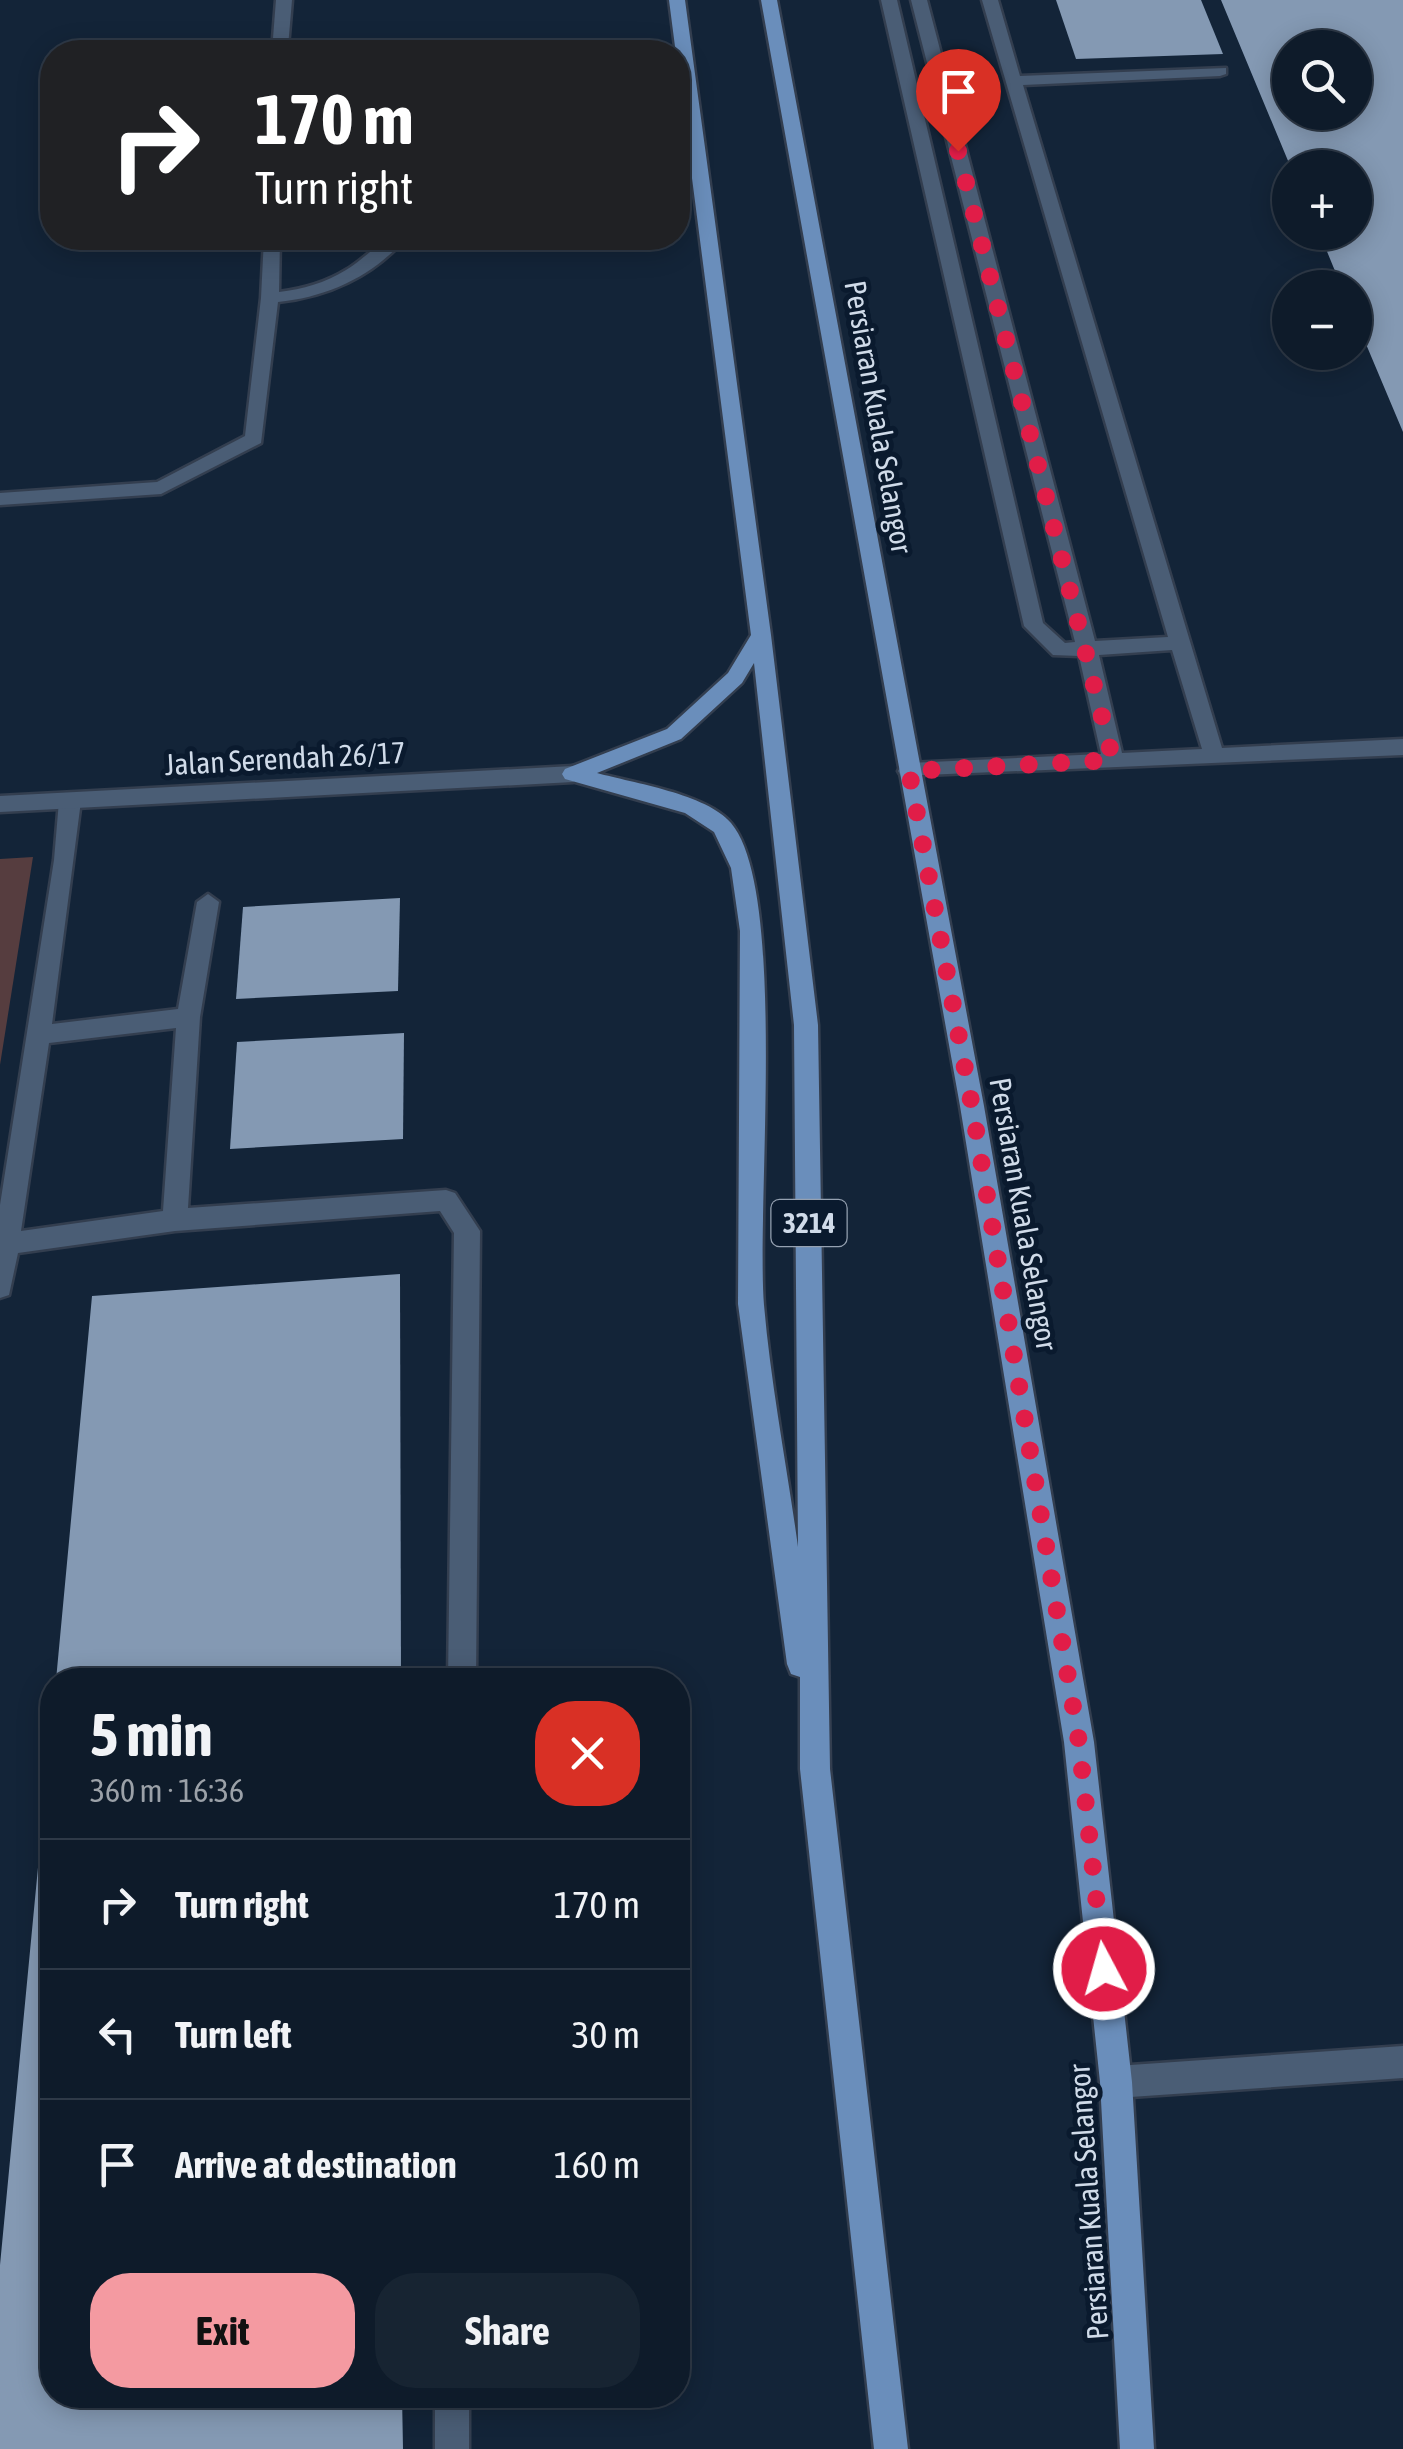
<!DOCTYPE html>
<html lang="en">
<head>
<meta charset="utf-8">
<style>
	body { margin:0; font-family:"Asap Condensed",sans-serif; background:#172432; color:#f1f3f6; height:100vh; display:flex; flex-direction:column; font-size:38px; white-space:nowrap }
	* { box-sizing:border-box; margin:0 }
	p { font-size:32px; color:#9ba1a8 }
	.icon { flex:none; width:55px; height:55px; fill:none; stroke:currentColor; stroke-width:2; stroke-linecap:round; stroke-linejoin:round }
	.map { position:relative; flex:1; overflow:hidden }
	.drawer { position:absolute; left:40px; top:1668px; width:650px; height:740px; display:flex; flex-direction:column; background:#0e1b2a; border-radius:40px; box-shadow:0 5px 25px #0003,0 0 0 2px #2e3947 }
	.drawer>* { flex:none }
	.guide { position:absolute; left:40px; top:40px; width:650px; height:210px; border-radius:40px; box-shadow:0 5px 25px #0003,0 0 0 2px #2e3947; background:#202124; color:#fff; overflow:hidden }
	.controls { position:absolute; left:1272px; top:30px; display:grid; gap:20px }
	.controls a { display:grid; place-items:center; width:100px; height:100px; border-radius:50%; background:#0e1b2a; box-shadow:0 5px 25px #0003,0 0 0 2px #2e3947; font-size:50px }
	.pin { position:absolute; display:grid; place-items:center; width:85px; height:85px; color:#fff; margin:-102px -42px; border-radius:50% 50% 50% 0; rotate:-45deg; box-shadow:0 0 10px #0007 }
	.pin .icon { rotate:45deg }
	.me { position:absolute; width:110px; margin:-55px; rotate:354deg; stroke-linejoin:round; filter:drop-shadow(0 0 8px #0008) }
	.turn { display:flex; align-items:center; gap:35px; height:210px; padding:0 50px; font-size:45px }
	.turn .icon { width:130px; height:130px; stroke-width:2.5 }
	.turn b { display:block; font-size:70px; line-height:85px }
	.round { display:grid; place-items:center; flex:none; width:105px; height:105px; border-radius:40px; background:#172432 }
	.summary { display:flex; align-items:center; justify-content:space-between; height:170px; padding:0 50px }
	h1 { font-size:60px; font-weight:700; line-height:75px }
	.primary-button { display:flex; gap:20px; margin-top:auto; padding:20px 50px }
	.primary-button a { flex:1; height:115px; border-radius:40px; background:#f49aa1; color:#111; font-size:40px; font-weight:700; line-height:115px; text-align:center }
	.primary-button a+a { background:#172432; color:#f1f3f6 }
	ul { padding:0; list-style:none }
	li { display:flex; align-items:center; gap:30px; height:130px; padding:0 50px; border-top:2px solid #2e3947 }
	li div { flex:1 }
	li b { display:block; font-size:38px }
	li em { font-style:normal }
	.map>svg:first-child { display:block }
</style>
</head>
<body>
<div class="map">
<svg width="1403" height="2449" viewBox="0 0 1403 2449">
	<rect width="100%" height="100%" fill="#132438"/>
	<!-- green -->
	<polygon fill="#563d3f" points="33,857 0,1065 0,859"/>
	<!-- building -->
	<g fill="#8499b3" fill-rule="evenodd">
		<polygon points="1056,0 1201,0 1223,54 1076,59"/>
		<path d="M 1221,0 L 1403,0 L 1403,432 L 1355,318 L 1355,288 L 1342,288 L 1319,232 L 1355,232 L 1355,168 L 1291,168 ZM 1290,48 L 1355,48 L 1355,112 L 1290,112 Z"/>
		<polygon points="400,898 398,991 236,999 243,907"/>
		<polygon points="404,1033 403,1139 230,1149 237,1042"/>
		<polygon points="400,1274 401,1680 56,1680 92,1296"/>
		<polygon points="50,1742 52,2395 402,2395 403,2449 0,2449 0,2265"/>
	</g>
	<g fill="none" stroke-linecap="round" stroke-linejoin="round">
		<!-- service casing -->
		<g stroke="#333e4f" stroke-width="5">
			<g id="service">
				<polygon points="276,0 292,0 288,47 295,52 272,51"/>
				<path d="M 881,0 L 897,0 L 1043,623 L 1065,643 L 1075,642 L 911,0 L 927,0 L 1095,641 L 1168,637 L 982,0 L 998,0 L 1020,76 L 1226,68 L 1226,74 L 1220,76 L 1023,85 L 1222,748 L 1403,739 L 1403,755 L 901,776 L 898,771 L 901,766 L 909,763 L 1101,754 L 1079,656 L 1053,655 L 1024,626 ZM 1172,650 L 1202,749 L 1122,753 L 1099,655 Z"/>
				<polygon points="699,158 705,160 705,166 678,169 678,159"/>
				<path d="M 264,238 L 280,238 L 279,292 C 303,289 325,283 346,270 C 368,257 381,236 406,238 C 373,276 328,297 278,302 L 261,443 L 161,494 L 0,505 L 0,493 L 157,482 L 245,436 L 261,298 Z"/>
				<path d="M 70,793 L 81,801 L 52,1024 L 178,1009 L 197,902 L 208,894 L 219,902 L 200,1017 L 188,1208 L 446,1190 L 455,1193 L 480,1231 L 476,1680 L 448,1680 L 454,1233 L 440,1211 L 175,1231 L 18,1253 L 9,1295 L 0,1298 L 0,1205 L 54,860 L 59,801 ZM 176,1028 L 163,1211 L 21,1231 L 49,1043 Z"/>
				<polygon points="1403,2046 1403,2078 1116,2098 1105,2093 1100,2082 1105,2071 1116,2066"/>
				<rect x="435" y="2395" width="34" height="54"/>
			</g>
		</g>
		<!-- minor casing -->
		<g stroke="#333e4f" stroke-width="5">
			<polygon id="minor" points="573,766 584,774 573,782 0,812 0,796"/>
		</g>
		<!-- primary casing -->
		<g stroke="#333e4f" stroke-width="5">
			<g id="primary">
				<path d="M 669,0 L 685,0 L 771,635 L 818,1025 L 830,1769 L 908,2449 L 874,2449 L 800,1769 L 800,1677 L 791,1674 L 787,1664 L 738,1304 L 740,931 L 731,868 L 714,832 L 685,813 L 565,779 L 562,774 L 565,769 L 667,729 L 728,673 L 751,635 ZM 754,663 L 794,1025 L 798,1547 C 787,1466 771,1386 764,1305 C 756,1205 788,890 731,823 C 707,794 633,783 597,773 L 681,739 L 742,683 Z"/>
				<polygon points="761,0 777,0 984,1106 1094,1742 1132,2082 1154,2449 1120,2449 1100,2082 1064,1742 960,1106"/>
			</g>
		</g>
		<!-- service -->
		<use href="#service" fill="#4a5d75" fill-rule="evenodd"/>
		<!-- minor -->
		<use href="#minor" fill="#4a5d75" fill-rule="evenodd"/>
		<!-- primary -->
		<use href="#primary" fill="#6a8ebb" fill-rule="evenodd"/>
	</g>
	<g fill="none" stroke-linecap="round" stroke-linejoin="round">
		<!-- route -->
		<polyline stroke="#e11d48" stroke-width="18" stroke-dasharray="0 32.4" points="958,151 1113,760 909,771 972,1106 1079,1742 1104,1969"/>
	</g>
	<g text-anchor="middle" stroke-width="10" stroke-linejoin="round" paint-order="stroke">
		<!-- shield labels -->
		<rect fill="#0a1a2e" stroke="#95a1b1" stroke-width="2.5" x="771.5" y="1200" width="75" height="46" rx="8"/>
		<g font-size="28" font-weight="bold" fill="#d0dbe9">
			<text x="809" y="1233">3214</text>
		</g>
		<!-- street labels -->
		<g font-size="30" fill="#d0dbe9" stroke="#0a1a2e">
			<text transform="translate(878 417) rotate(80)" y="10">Persiaran Kuala Selangor</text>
			<text transform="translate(285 759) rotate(-3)" y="10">Jalan Serendah 26/17</text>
			<text transform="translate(1023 1214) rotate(80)" y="10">Persiaran Kuala Selangor</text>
			<text transform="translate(1089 2202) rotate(-94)" y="10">Persiaran Kuala Selangor</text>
		</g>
	</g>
</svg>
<div class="controls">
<a><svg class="icon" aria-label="search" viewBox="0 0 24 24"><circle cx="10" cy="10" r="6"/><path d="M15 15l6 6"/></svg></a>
<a>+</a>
<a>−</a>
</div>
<div class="pin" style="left:958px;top:151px;background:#d93025"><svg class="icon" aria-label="arrive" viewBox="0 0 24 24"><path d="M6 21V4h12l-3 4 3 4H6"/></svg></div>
<svg class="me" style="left:1104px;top:1969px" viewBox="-20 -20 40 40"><circle r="17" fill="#e11d48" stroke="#fff" stroke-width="3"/><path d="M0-11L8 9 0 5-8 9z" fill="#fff"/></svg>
<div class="guide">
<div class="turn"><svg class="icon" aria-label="right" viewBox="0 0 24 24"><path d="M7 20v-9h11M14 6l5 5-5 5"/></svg><div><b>170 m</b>Turn right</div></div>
</div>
<section class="drawer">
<div class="summary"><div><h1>5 min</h1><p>360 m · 16:36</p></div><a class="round" style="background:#d93025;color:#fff"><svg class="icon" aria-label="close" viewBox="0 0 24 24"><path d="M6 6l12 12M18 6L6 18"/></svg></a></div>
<ul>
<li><svg class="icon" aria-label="right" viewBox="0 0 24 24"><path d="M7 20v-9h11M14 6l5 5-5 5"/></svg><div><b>Turn right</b></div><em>170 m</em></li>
<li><svg class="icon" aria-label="left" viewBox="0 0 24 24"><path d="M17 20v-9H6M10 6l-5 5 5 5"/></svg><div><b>Turn left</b></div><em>30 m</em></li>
<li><svg class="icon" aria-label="arrive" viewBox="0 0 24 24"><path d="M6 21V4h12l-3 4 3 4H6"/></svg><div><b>Arrive at destination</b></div><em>160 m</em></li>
</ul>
<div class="primary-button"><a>Exit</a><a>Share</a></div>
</section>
</div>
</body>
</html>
